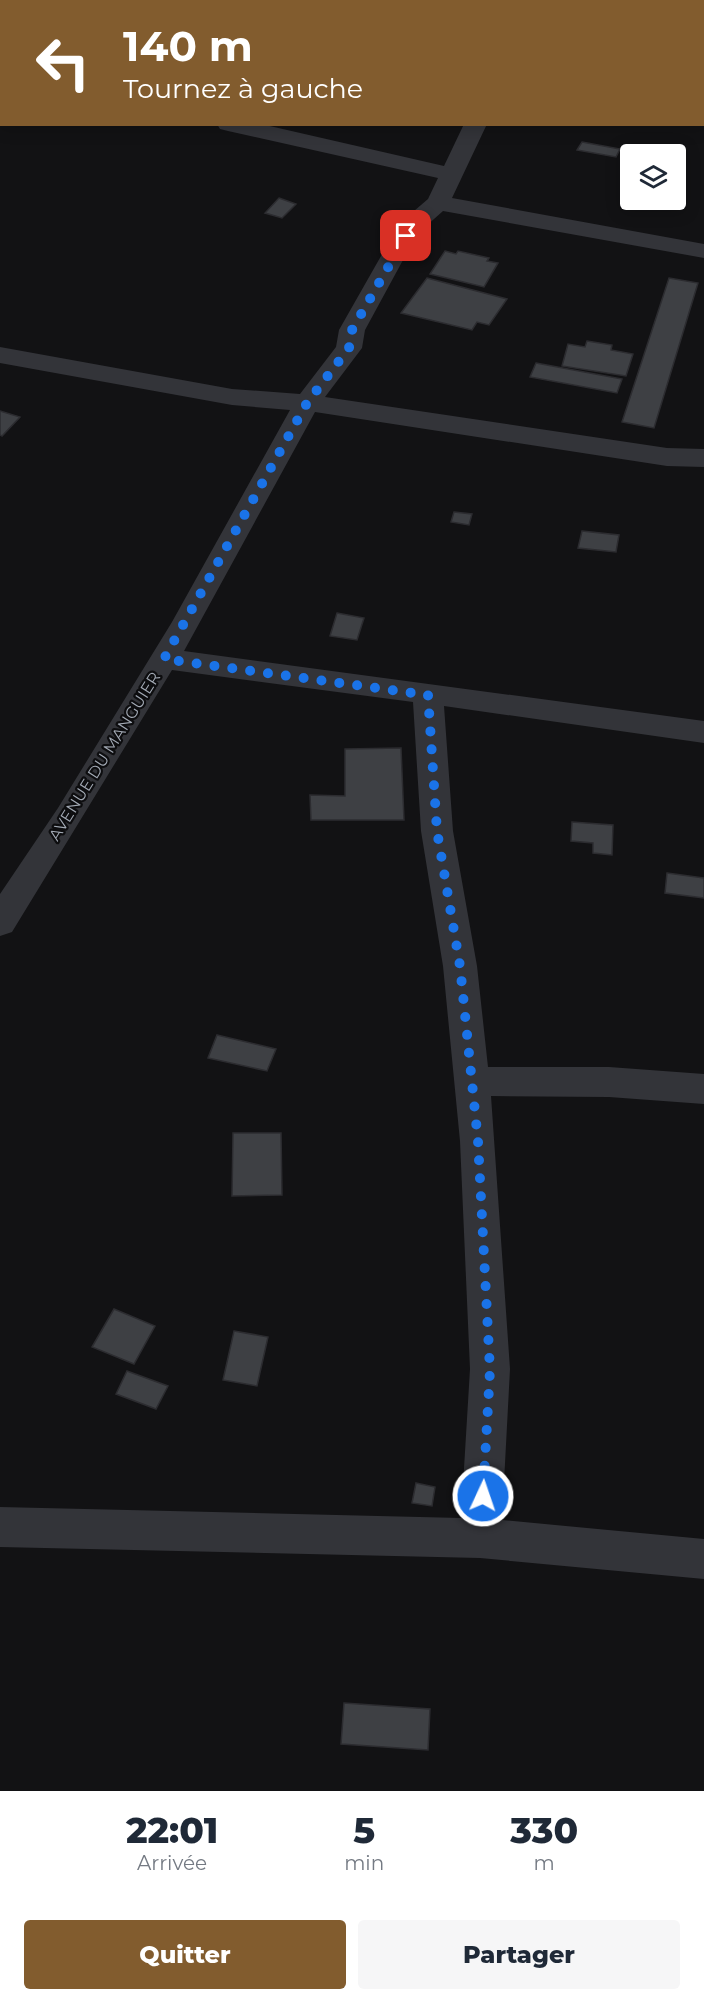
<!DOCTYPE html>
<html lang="fr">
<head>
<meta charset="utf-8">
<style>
	body { margin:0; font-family:Montserrat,sans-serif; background:#f6f6f7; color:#1f2937; height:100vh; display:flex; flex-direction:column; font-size:22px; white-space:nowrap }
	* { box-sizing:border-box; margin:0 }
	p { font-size:20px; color:#747a83 }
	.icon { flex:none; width:33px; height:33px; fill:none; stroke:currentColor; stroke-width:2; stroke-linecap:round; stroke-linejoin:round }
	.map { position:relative; height:1791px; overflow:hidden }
	.drawer { display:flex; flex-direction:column; background:#fff; flex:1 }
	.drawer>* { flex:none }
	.guide { position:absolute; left:0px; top:0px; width:705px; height:126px; box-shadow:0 3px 15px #0003; background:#825c2e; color:#fff; overflow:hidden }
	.buttons { position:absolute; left:620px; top:144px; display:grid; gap:12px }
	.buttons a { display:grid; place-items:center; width:66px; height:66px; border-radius:6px; background:#fff; box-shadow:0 3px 15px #0003; font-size:30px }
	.pin { position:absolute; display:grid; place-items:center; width:51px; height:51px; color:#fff; margin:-26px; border-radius:12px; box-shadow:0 3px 9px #0006 }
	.me { position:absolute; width:66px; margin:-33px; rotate:3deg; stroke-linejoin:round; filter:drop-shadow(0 0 4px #0008) }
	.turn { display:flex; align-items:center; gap:21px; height:126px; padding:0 24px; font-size:27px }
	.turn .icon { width:78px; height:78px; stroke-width:2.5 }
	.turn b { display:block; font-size:42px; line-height:51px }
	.eta { display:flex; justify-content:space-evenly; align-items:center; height:102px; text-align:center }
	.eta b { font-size:36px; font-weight:800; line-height:42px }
	.button { display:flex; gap:12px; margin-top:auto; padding:12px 24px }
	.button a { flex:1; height:69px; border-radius:6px; background:#825c2e; color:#fff; font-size:24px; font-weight:800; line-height:69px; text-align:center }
	.button a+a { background:#f6f6f7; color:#1f2937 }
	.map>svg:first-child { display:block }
</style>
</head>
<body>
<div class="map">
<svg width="704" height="1791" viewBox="0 0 704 1791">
	<rect width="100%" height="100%" fill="#121214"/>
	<!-- building -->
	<g fill="#3e4044" stroke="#2c2c30" stroke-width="1.5">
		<polygon points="582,142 620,149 616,157 577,150"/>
		<polygon points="279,198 296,204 282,218 265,213"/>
		<polygon points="445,251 456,254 458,251 489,258 487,261 498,263 484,287 430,274"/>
		<polygon points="427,278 507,299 489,325 477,322 472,330 401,313"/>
		<polygon points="669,278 698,283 654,428 622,422"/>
		<polygon points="587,341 612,345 611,350 633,354 626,376 562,366 568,344 585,347"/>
		<polygon points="536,363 622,379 617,393 530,377"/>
		<polygon points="0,411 20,417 2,436 0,435"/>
		<polygon points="454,512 472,514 469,525 451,522"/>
		<polygon points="582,531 619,535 616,552 578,548"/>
		<polygon points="337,613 364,618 357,640 330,636"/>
		<polygon points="401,748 404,820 311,820 310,795 345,796 345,749"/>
		<polygon points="572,822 613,825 612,855 593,853 593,843 571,841"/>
		<polygon points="667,873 704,878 704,898 665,893"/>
		<polygon points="217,1035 276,1049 267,1071 208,1058"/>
		<polygon points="233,1133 281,1133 282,1195 232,1196"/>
		<polygon points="114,1309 155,1326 134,1364 92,1347"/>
		<polygon points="234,1331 268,1337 257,1386 223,1380"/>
		<polygon points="127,1371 168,1386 156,1409 116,1394"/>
		<polygon points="416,1483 435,1487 432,1506 412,1503"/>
		<polygon points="344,1703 430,1709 428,1750 341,1744"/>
	</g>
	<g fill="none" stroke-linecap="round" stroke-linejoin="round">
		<!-- minor -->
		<g fill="#333439" fill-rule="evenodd">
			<polygon points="0,0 10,2 2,2 0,13"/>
			<polygon points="435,0 462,0 463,2 436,2"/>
			<polygon points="529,0 551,0 528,2"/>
			<rect x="0" y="83" width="2" height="14"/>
			<polygon points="217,124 261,124 444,166 464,124 487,124 452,198 704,244 704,258 443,211 425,227 409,249 365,330 362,348 325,397 667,448 704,449 704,467 667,466 315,412 184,651 704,721 704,743 444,706 453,831 477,966 488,1067 609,1067 704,1074 704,1104 609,1097 491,1096 510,1369 502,1520 704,1539 704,1579 480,1558 0,1547 0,1507 461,1518 470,1369 460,1141 443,966 421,831 413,702 172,670 12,932 0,936 0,894 58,808 172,622 290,410 232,405 0,363 0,347 232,389 300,394 336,347 339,330 385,249 407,217 428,199 438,178 228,131 220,129"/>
		</g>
	</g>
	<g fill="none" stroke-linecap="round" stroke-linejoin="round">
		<!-- route -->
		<polyline stroke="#1a73e8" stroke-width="10" stroke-dasharray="0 18" points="406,236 352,330 349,348 307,403 164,659 428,695 437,831 460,966 478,1141 490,1370 483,1496"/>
	</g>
	<g text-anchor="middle" stroke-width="4.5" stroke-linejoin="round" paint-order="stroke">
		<!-- street labels -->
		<g font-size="16" fill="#a3aab5" stroke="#0d0d0f">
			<text transform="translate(104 756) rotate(-58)" y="6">AVENUE DU MANGUIER</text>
		</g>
	</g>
</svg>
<div class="buttons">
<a><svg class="icon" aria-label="layers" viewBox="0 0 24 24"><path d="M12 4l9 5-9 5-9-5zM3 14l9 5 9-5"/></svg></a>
</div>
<div class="pin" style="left:406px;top:236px;background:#d93025"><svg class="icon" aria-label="arrive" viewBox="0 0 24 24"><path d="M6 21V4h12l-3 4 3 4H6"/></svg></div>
<svg class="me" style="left:483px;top:1496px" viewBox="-20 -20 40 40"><circle r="17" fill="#1a73e8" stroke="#fff" stroke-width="3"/><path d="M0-11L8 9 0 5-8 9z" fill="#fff"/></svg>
<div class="guide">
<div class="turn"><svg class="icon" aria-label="left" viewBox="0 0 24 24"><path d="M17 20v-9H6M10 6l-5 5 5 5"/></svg><div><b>140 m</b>Tournez à gauche</div></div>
</div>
</div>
<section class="drawer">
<div class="eta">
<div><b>22:01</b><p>Arrivée</p></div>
<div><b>5</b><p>min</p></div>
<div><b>330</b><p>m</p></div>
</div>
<div class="button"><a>Quitter</a><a>Partager</a></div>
</section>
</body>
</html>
